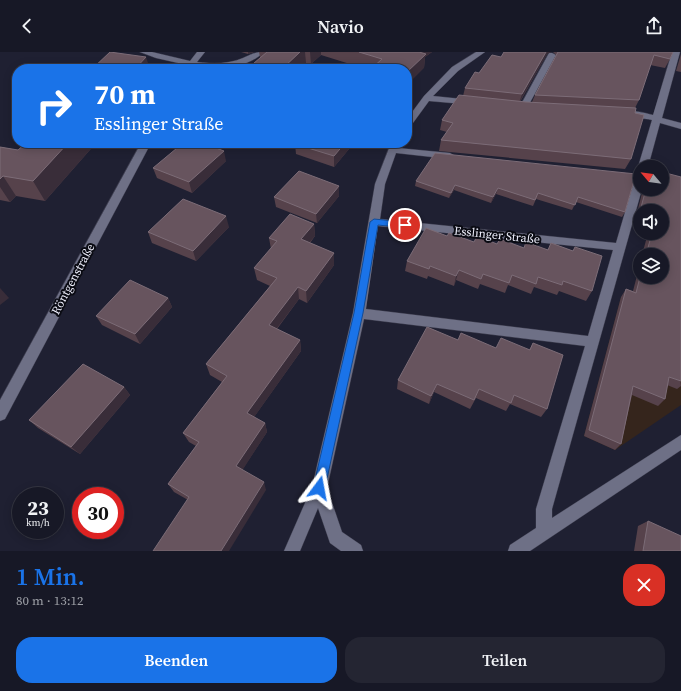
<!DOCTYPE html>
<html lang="de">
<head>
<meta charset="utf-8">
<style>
	body { margin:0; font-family:"Source Serif 4",serif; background:#242532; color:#f1f3f6; height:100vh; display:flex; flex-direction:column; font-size:15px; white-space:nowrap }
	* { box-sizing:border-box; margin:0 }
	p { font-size:13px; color:#9ea0a7 }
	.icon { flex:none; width:22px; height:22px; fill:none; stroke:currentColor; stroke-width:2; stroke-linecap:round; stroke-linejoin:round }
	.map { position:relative; height:499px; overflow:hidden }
	.details { display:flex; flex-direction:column; background:#171826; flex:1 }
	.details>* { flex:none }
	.banner { position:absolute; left:12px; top:12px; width:400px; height:84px; border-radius:16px; box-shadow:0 2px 10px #0003,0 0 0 1px #363743; background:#1a73e8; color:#fff; overflow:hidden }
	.needle { width:26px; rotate:299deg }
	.buttons { position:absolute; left:633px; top:108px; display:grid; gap:8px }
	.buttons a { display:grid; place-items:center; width:36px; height:36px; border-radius:50%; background:#171826; box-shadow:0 2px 10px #0003,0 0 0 1px #363743; font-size:20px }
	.speed { position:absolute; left:12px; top:435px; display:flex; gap:8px; font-size:20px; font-weight:700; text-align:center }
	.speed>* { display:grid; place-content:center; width:52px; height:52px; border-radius:50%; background:#171826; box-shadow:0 2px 10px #0003,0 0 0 1px #363743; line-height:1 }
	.speed small { font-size:10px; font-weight:400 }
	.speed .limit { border:6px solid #d22; background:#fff; color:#111 }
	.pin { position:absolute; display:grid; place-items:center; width:34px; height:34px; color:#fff; margin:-17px; border:2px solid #fff; border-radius:50%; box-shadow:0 1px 4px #0007 }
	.me { position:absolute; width:44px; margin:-22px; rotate:13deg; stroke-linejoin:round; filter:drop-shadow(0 0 3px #0008) }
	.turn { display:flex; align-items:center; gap:14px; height:84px; padding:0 16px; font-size:18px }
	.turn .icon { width:52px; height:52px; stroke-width:2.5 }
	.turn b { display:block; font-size:28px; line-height:34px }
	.round { display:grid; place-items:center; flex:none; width:42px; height:42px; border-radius:16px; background:#242532 }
	.summary { display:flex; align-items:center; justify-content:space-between; height:68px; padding:0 16px }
	h1 { font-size:24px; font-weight:600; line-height:30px; color:#1a73e8 }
	.button { display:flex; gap:8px; margin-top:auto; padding:8px 16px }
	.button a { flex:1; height:46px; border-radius:16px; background:#1a73e8; color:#fff; font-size:16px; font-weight:600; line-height:46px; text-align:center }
	.button a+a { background:#242532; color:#f1f3f6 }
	header { display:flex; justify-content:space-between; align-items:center; height:52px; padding:0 16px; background:#171826; font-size:18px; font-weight:600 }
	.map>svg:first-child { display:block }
</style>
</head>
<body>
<header><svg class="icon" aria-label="back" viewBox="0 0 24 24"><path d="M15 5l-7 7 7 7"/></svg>Navio<svg class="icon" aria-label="share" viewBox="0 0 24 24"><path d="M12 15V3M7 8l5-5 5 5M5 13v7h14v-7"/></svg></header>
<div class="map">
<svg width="681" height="499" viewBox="0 0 681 499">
	<rect width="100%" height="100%" fill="#1f2032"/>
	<!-- industrial -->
	<polygon fill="#35251c" points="621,245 681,266 681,353 615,398 584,384"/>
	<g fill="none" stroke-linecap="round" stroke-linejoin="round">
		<!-- minor casing -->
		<g stroke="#3b3b4c" stroke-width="1">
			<g id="minor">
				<path d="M 140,0 L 152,0 L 190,9 L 197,0 L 205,0 L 197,10 C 212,12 229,12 243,6 C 252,2 254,0 264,0 C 247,17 216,18 194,15 L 192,17 L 184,17 L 187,13 L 156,6 Z"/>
				<polygon points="476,0 485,0 458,19 433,44 472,48 476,51 475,53 429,49 410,75 407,76 407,67 424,44 452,15"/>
				<path d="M 672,0 L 680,0 L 662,66 L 681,71 L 681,77 L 660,71 L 648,115 L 640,115 L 640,117 L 638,115 L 652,68 C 644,66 628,66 623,62 C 630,56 645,61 653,63 Z"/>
				<polygon points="549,1 552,1 556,3 527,56 526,58 520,58 519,56"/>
				<polygon points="141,91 151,91 5,367 0,369 0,348"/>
				<path d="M 391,91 L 401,91 L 398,96 L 450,101 L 455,104 L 450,107 L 396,101 L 385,132 L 380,167 L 616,191 L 635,126 L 640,123 L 640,137 L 642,137 L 552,457 L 552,466 L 681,383 L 681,398 L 530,499 L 508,499 L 510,493 L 536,476 L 536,457 L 585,294 L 364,267 L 327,436 L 342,480 L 361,493 L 363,499 L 341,499 L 330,491 L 318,456 L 300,499 L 284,499 L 312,435 L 353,261 L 375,132 ZM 378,174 L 613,198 L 588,284 L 366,257 Z"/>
			</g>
		</g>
		<!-- minor -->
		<use href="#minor" fill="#6e7086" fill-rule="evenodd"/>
	</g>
	<!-- wall -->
	<g fill="#56424b">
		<polygon points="241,0 254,0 248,2"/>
		<polygon points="259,0 432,0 425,5 424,16 366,17 321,3 311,12 306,11 299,17 247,17 260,6 260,5"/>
		<polygon points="553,0 673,0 670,7 665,16 650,13 639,48 635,56 631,107 625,117 439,99 441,88 447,80 440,78 442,68 463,44 465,36 479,21 501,5 547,2 520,50 532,50 535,43 556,3"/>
		<polygon points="681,2 681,20 676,19"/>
		<polygon points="26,91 96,91 45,149 16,144 10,150 0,148 0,95 18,98"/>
		<polygon points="354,91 334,115 296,102 295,92"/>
		<polygon points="226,109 192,141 157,126 153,116"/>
		<polygon points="636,122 625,160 622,165 576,150 572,158 536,147 533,154 496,142 491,151 454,138 449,146 415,134 416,129"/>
		<polygon points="339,134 339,144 317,171 276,155 274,145"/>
		<polygon points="643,137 662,137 681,334 677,337 667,333 665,347 658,354 632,343 621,392 615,398 584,384 621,245 626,237 633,239 640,212 640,225 662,203 642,203 648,181 662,181 662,159 640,159 640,171 635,169"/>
		<polygon points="314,172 315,184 310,191 334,201 334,213 307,251 299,247 277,277 300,288 301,299 254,365 265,371 267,380 242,418 266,438 188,448 174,440 168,432 196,394 189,390 183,381 222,330 210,323 206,312 270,234 257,228 254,216 271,197 269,186"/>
		<polygon points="229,175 196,209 152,191 148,180"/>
		<polygon points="447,184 474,190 497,192 524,196 548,198 551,191 573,199 575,195 592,239 586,249 559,239 557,243 534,235 531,242 508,233 505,241 480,232 478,237 456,228 454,234 428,224 427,227 405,219 407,209"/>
		<polygon points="168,246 172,255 140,292 102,273 96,264"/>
		<polygon points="458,288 496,296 529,298 533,291 547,357 541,365 510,352 506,359 476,346 470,357 434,340 429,352 397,337 398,328"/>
		<polygon points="124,335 130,343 80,402 38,376 29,368"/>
		<polygon points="648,469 681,499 634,499 638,474"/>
	</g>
	<!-- shaded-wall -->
	<g fill="#392d39">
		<polygon points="248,0 254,0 248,2"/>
		<polygon points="300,0 305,0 306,11 299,17 282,17"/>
		<polygon points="310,0 321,0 321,3 311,12"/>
		<polygon points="416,0 432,0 425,5 424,16 407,33 407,20"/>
		<polygon points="546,0 552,0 547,2 519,51 522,42"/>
		<polygon points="146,5 150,17 135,17"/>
		<polygon points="68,91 96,91 45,149 33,129"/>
		<polygon points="345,91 354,91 334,115 334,104"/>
		<polygon points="224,99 226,109 192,141 189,130"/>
		<polygon points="3,124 16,144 10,150 0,135 0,127"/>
		<polygon points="455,133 454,138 449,146 451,141"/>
		<polygon points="339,134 339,144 317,171 316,162"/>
		<polygon points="498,136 496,142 491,151 493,145"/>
		<polygon points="226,164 229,175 196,209 193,199"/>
		<polygon points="314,172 315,184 302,199 301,187"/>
		<polygon points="334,201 334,213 307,251 306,239"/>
		<polygon points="459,218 456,228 454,234 456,224"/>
		<polygon points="298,235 299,247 271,284 269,273"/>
		<polygon points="0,236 9,246 0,253"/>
		<polygon points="168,246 172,255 140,292 135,282"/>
		<polygon points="300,288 301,299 250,371 247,361"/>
		<polygon points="437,332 434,340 429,352 431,344"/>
		<polygon points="124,335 130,343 80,402 71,395"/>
		<polygon points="265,371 267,380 240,422 236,414"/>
		<polygon points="264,430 266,438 229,499 221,499"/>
	</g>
	<!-- building -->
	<g fill="#67545e" stroke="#7c6c77">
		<polygon points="110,0 146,5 135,17 92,17"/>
		<polygon points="267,0 300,0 282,17 247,17"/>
		<polygon points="359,0 419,0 426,2 407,20 407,17 371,17 382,7"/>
		<polygon points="504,0 546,0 522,42 465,36 475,20 479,21 492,3 501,5"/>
		<polygon points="558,0 673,0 670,7 654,3 639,48 535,43"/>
		<polygon points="459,43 526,50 636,56 635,61 644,63 631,107 441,88 453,71 442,68"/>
		<polygon points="26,91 68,91 33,129 3,124 0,127 0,95 18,98"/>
		<polygon points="183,91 203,91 224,99 189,130 153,116"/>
		<polygon points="295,91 345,91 334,104 295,92"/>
		<polygon points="435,101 636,122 625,160 578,145 575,153 538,141 535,148 498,136 493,145 455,133 451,141 416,129"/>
		<polygon points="299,119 339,134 316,162 274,145"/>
		<polygon points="662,120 681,125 681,329 669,325 665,347 633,334 621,392 589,378 626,237 636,241 640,225 662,225 662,203 646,203 652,181 662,181 662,159 640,159 646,137 662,137"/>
		<polygon points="183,147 226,164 193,199 148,180"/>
		<polygon points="290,162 314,172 301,187 334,201 306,239 298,235 269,273 300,288 247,361 265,371 236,414 264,430 221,499 153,499 189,445 168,432 199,390 183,381 227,324 206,312 277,226 254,216 277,189 269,186"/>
		<polygon points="426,176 447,184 449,181 474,190 477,184 497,192 500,187 524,196 526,190 548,198 551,191 573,199 575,195 602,204 592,239 563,229 562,233 538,225 536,232 512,223 509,231 483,222 481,227 459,218 456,224 430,214 429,217 407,209"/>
		<polygon points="130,228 168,246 135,282 96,264"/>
		<polygon points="427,275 458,288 461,281 496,296 501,286 530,298 533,291 563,303 547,357 514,343 511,351 479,337 474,348 437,332 431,344 398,328"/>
		<polygon points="83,312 124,335 71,395 29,368"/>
		<polygon points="648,469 681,484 681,499 643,499"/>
	</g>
	<!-- route -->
	<polygon fill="#1a73e8" stroke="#114b97" points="374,167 405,170 409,173 405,176 378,173 363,261 325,436 323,441 319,442 315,441 313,436 354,261 370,170"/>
	<g text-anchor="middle" stroke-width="4" stroke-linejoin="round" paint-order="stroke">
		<!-- street labels -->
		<g font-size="12" fill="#edeefb" stroke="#0a0b13">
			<text transform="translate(497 183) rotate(6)" y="4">Esslinger Straße</text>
			<text transform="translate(73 227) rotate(-62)" y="4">Röntgenstraße</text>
		</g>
	</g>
</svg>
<div class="buttons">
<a><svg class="needle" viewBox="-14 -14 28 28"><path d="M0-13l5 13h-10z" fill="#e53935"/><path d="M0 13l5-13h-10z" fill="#9ea0a7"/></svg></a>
<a><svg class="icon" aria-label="sound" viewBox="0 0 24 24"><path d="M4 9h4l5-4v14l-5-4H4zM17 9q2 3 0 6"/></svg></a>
<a><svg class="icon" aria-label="layers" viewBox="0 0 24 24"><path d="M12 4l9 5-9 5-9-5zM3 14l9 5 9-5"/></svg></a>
</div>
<div class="speed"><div>23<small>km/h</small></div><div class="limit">30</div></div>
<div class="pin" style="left:405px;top:173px;background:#d93025"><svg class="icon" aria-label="arrive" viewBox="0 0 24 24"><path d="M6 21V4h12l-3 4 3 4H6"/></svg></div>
<svg class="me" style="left:319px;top:436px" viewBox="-20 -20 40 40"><path d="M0-17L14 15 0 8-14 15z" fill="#1a73e8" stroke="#fff" stroke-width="4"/></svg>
<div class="banner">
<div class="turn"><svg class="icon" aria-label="right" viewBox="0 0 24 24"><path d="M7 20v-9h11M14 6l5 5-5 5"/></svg><div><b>70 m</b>Esslinger Straße</div></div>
</div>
</div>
<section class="details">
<div class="summary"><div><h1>1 Min.</h1><p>80 m · 13:12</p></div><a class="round" style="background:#d93025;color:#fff"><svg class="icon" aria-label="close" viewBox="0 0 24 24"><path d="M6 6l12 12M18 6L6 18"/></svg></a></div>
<div class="button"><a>Beenden</a><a>Teilen</a></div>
</section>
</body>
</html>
